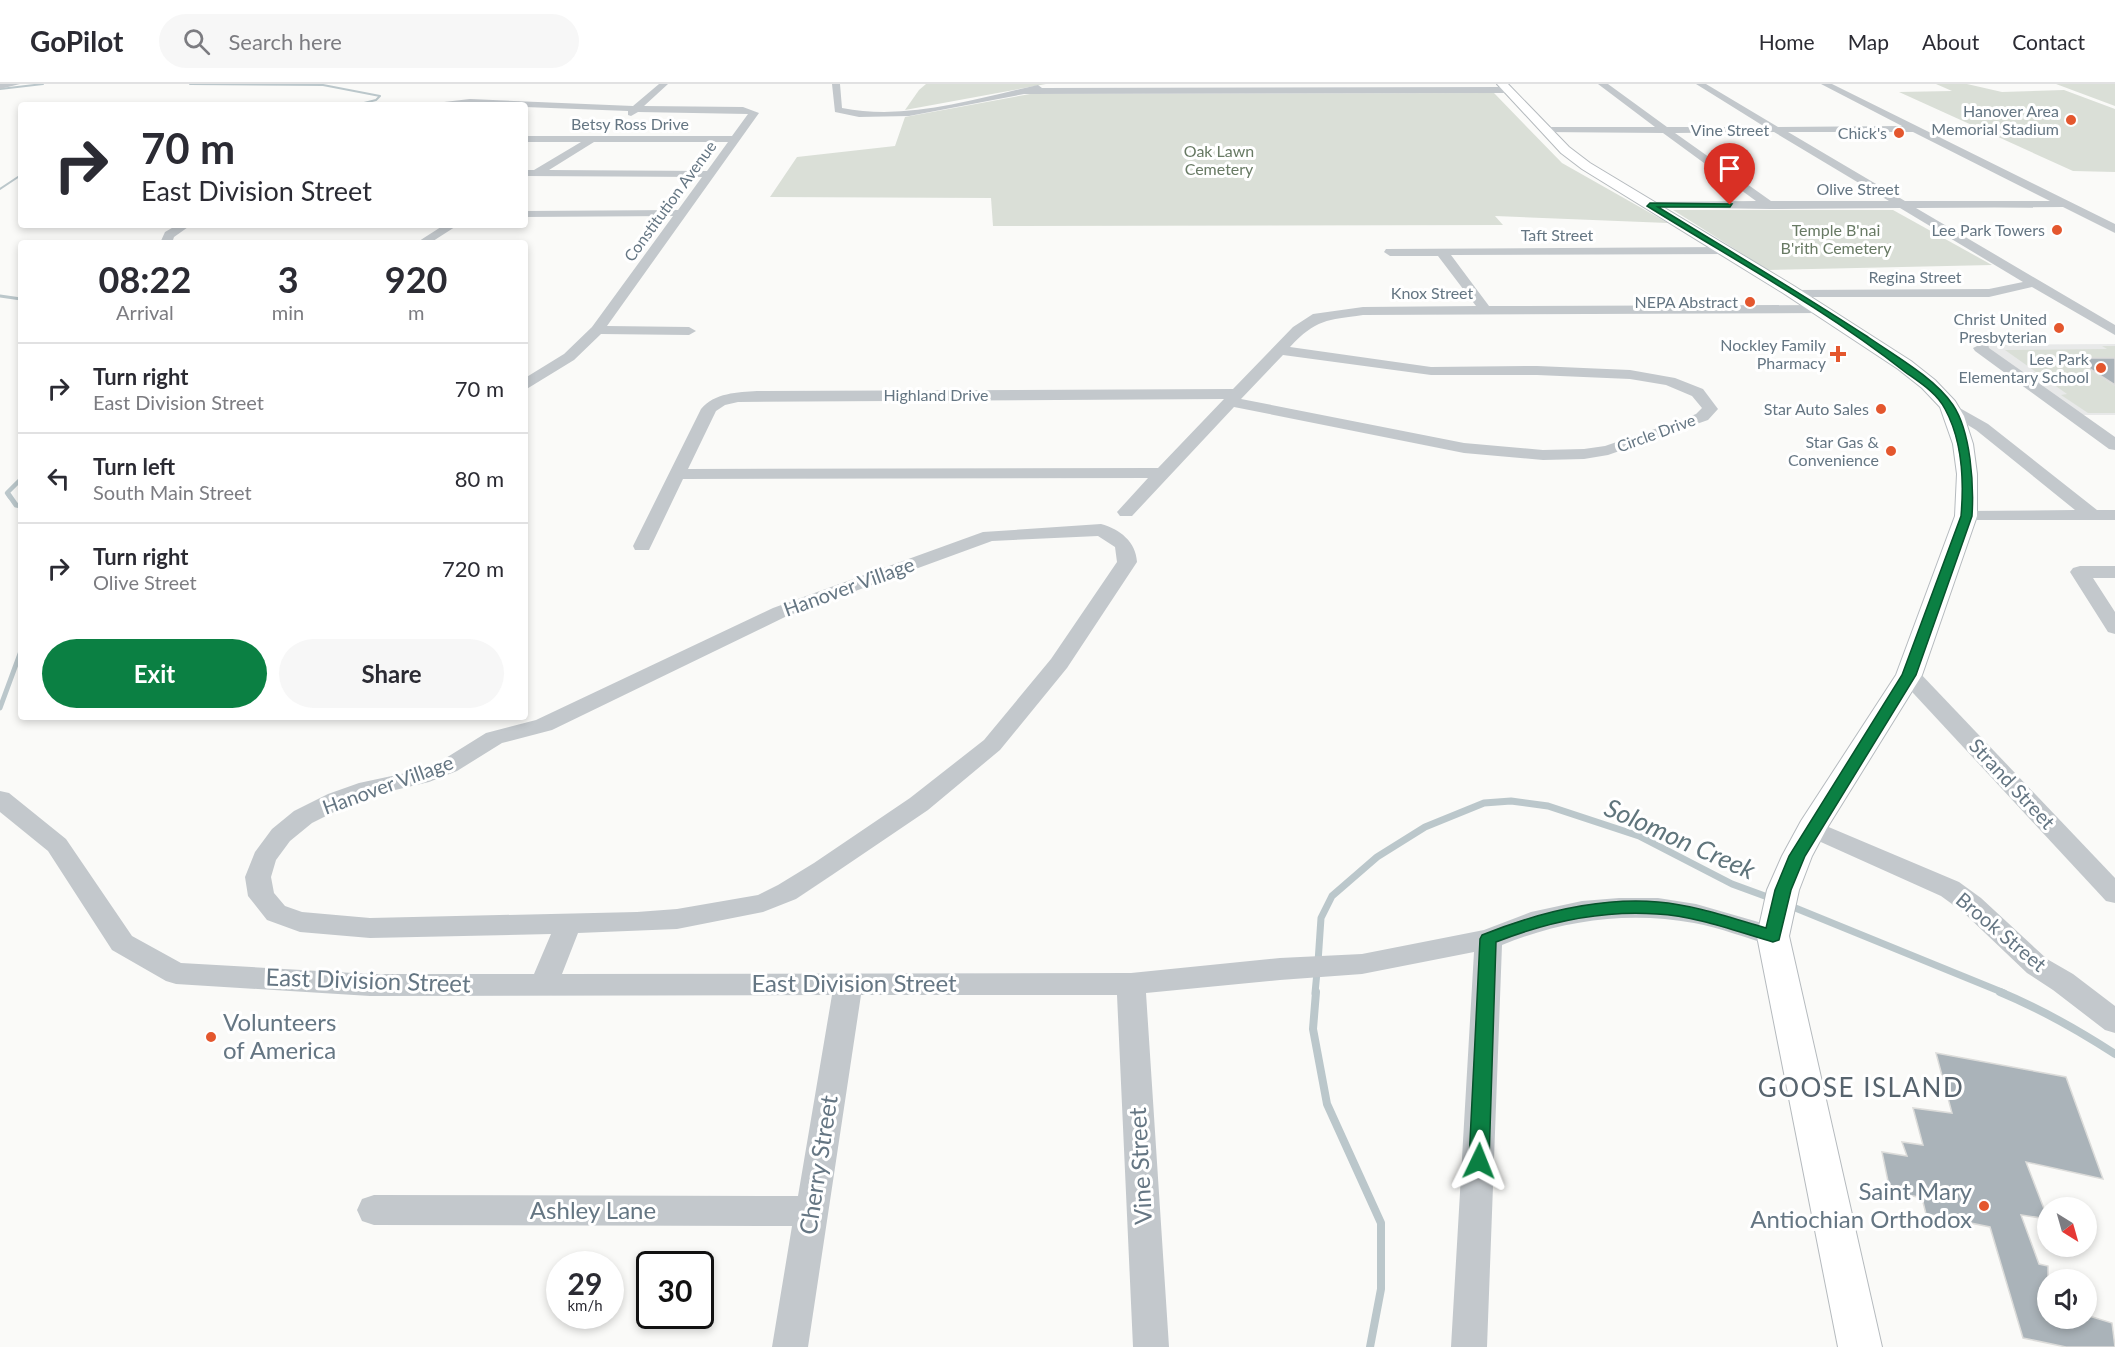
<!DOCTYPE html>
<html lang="en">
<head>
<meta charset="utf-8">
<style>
	body { margin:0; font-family:Lato,sans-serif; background:#f7f7f7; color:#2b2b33; height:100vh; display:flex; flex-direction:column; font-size:22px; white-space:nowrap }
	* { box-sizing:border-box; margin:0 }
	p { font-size:20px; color:#7c7c81 }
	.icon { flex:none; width:33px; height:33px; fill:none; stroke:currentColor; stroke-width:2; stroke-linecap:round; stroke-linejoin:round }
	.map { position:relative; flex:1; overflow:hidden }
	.sheet { position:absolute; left:18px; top:156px; width:510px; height:480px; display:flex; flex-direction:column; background:#fff; border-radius:6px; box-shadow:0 3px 9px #0003 }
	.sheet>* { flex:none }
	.top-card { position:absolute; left:18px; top:18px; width:510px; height:126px; border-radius:6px; box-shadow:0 3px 9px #0003; background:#fff; color:#2b2b33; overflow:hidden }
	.needle { width:39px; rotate:143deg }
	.buttons { position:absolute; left:2037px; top:1113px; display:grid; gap:12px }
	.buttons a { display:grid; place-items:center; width:60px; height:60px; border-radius:50%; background:#fff; box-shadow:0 3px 9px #0003; font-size:30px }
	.speed { position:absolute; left:546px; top:1167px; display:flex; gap:12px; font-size:30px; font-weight:700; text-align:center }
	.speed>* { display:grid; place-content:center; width:78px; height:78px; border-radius:50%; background:#fff; box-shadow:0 3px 9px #0003; line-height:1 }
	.speed small { font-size:15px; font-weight:400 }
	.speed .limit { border:3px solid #111; border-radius:9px; background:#fff; color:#111 }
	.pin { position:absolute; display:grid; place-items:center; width:51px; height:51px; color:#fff; margin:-62px -26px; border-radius:50% 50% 50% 0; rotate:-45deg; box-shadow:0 0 6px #0007 }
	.pin .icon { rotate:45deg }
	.me { position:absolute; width:66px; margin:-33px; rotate:2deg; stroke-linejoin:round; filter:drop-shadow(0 0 4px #0008) }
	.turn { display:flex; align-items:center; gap:21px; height:126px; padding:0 24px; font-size:27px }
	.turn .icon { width:78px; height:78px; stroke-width:2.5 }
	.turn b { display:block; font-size:42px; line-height:51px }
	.eta { display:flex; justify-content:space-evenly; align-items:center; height:102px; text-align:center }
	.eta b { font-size:36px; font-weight:700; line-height:42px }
	.primary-button { display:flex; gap:12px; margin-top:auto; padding:12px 24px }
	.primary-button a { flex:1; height:69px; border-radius:36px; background:#0b8043; color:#fff; font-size:24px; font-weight:700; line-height:69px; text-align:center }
	.primary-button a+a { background:#f7f7f7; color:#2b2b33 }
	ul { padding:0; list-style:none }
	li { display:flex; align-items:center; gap:18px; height:90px; padding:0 24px; border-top:2px solid #e1e1e2 }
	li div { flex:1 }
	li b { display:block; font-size:22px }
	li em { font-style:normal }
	header { display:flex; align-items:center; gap:36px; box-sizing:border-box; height:84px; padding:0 30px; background:#fff; border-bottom:2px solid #e1e1e2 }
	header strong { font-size:28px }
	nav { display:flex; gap:33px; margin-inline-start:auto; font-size:21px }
	.search { width:420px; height:54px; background:#f7f7f7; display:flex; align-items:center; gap:15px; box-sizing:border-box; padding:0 21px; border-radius:33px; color:#7c7c81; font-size:22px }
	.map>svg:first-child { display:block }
</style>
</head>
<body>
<header>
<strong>GoPilot</strong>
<div class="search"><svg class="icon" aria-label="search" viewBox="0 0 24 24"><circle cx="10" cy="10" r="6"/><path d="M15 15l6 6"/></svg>Search here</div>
<nav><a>Home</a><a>Map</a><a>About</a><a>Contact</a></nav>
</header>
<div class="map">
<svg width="2115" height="1263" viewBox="0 0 2115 1263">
	<rect width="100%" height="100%" fill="#fafaf8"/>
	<!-- built -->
	<polygon fill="#e8e9e9" points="2115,260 2115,331 2079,331 1978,261"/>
	<!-- green -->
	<g fill="#dadfd7">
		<polygon points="926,0 1046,0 905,26 919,6"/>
		<polygon points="1936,0 1967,0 2002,8 2064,6 2115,25 2115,88 2073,87 1899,8 1952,7"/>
		<polygon points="2056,0 2115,0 2115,22"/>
		<polygon points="1494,9 1562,79 1668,139 1495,132 1503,141 993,142 991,114 770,113 797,73 895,62 905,33 1030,10"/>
		<polygon points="1673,126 1893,126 1992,181 1768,186"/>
		<polygon points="2102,262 2115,262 2115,276 2074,275 2115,302 2115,329 2088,329 2061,311 2067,310 2005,266 2107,265"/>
	</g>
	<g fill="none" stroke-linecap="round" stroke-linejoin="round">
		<!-- stream-far5 -->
		<g stroke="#bbc7cb" stroke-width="2">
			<polyline points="190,0 323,1 380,12 376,16 356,21"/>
			<polyline points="0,5 43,0"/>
			<polyline points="21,76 21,83"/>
			<polyline points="0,105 21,91"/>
		</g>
		<!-- stream-far4 -->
		<polyline stroke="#bbc7cb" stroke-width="3" points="0,212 21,215"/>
		<!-- stream-far3 -->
		<polyline stroke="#bbc7cb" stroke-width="4.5" points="10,413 7,409 21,395"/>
		<!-- stream-far2 -->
		<g stroke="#bbc7cb" stroke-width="5">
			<polyline points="9,411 16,421 21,422"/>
			<polyline points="0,624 21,567"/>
		</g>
		<!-- stream-far1 -->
		<g stroke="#bbc7cb" stroke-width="7">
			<polyline points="1788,821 2004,909"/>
			<polyline points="1318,878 1321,834 1332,812 1377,773 1425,743 1484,719 1511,717 1548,722 1639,752 1732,800 1773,815"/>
			<polyline points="1315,909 1317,888"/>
		</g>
		<!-- stream -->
		<g stroke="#bbc7cb" stroke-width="8">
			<polyline points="1316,908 1313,945 1327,1020 1381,1139 1381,1205 1370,1263"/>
			<path d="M 2000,908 C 2041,925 2078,946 2115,970"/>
		</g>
	</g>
	<!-- building -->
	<g fill="#aab3b9" stroke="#dcdcda" stroke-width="1.5">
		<polygon points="2073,274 2115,274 2115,301"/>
		<polygon points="1936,969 2066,993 2103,1095 2026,1078 2048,1135 2021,1131 2039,1180 2048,1182 2048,1234 2086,1234 2086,1231 2112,1239 2115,1263 2066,1263 2023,1254 1990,1143 1926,1130 1922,1114 1890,1107 1882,1068 1907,1072 1902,1058 1923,1061 1913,1024 1952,1029"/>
	</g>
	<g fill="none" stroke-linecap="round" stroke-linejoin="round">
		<!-- major casing -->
		<g stroke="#b5babe" stroke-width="2">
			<polygon id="major" points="1497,0 1508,0 1569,63 1590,79 1794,202 1911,277 1935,296 1955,317 1964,332 1973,360 1977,390 1977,432 1922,591 1827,744 1812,772 1799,806 1789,852 1882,1263 1838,1263 1757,852 1767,806 1782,772 1801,737 1896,591 1955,432 1957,390 1953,360 1940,323 1922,304 1898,285 1783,209 1582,85 1561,69"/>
		</g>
		<!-- minor -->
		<g fill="#c3c8cc" fill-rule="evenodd">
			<polygon points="0,0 20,0 0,5"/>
			<path d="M 659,0 L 668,0 L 644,22 L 743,23 L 759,29 L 607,242 L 689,243 L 696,247 L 689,251 L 601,250 L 574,276 L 525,306 L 525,294 L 564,270 L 592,243 L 673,132 L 525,133 L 525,127 L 678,126 L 702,93 L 525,92 L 525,86 L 534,86 L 581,58 L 525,58 L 525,52 L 732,52 L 748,30 L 638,28 L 631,32 L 628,31 L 628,27 L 525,23 L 525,21 L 439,21 L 444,18 L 470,15 L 633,22 ZM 594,58 L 728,58 L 707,87 L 549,86 Z"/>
			<path d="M 832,0 L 840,0 L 842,24 C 907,37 975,15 1038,1 L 1042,4 L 1506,3 L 1510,6 L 1506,9 L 1024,10 L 909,32 L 859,33 L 835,28 Z"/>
			<path d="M 1598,0 L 1608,0 L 1667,43 L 1765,43 L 1696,0 L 1706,0 L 1778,43 L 1902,42 L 1821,0 L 1832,0 L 2115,140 L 2115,149 L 2063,123 L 1916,124 L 2115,241 L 2115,251 L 2032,203 L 1989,213 L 1790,213 L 1788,210 L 1790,207 L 1795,206 L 1989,205 L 2023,198 L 1900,124 L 1770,125 L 1646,123 L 1644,121 L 1650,118 L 1756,117 L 1663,49 L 1543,48 L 1541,46 L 1546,43 L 1655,43 ZM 1774,48 L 1889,117 L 1771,117 L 1675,49 ZM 1788,48 L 1913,48 L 2050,117 L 1905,117 Z"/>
			<polygon points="177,141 191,141 174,153 172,159 160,159 165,148"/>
			<polygon points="444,141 458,141 430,159 416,159"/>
			<path d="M 1725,163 L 1729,164 L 1729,170 L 1451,171 L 1489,222 L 1821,221 L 1828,225 L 1821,229 L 1363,231 C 1327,236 1316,235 1290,263 L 1431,283 L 1537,282 L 1630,286 L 1675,294 L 1703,305 L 1718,325 L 1708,336 L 1608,371 L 1584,375 L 1543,376 L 1464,369 L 1234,323 L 1132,432 L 1120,432 L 1117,428 L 1148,394 L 683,395 L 649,466 L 635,466 L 633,462 L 701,325 C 714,309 738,308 757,307 L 1233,305 L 1293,243 L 1313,230 L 1363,223 L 1476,222 L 1438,172 L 1390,172 L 1384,168 L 1386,165 ZM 1283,271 L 1431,291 L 1537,291 L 1630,295 L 1666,301 L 1692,312 L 1702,324 L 1696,330 L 1681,336 L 1605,362 L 1584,365 L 1543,366 L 1464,359 L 1241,315 ZM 1224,315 L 1158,384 L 688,385 L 716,327 L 725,321 L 738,318 Z"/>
			<polygon points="1983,259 1988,260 1989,264 2115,353 2115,366 2109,365 1975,267 1973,264"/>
			<polygon points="1949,318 1988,340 2097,426 2115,426 2115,436 1960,436 1957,432 1960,428 1966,427 2075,426 1976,346 1943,326 1941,323"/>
			<path d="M 1101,440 C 1120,445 1136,458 1137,478 L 1067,584 L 1000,666 L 928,726 L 832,791 L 796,815 L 763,828 L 677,845 L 578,849 L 562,890 L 1131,889 L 1280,874 L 1362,870 L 1484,846 L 1531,828 L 1582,817 L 1619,814 L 1658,814 L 1696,820 L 1783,845 L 1787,852 L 1783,859 L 1773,862 C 1747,854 1720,844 1694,839 C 1628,827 1563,836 1502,861 L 1487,1263 L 1451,1263 L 1474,868 L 1362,890 L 1280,896 L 1146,909 L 1169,1263 L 1133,1263 L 1117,911 L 861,911 L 808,1263 L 772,1263 L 792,1142 L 374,1141 L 362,1137 L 357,1126 L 362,1115 L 374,1111 L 798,1112 L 832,911 L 370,912 L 176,900 L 166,897 L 112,866 L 48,767 L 0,728 L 0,707 L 9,709 L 66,755 L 132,852 L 181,879 L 370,890 L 534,890 L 551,850 L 370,854 L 300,848 L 267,836 L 248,812 L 245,793 L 255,768 L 272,745 L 294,727 L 328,710 L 359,699 L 415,687 L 441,677 L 486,649 L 536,636 L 773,524 L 983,448 ZM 1098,452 L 1115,463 L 1117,478 L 1051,575 L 984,656 L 910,714 L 814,779 L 778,801 L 758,811 L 677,825 L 637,828 L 370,834 L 302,828 L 285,822 L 274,809 L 271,793 L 276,776 L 290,757 L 312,739 L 346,722 L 374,711 L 429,698 L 457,687 L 502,659 L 552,646 L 787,532 L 992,457 Z"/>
			<polygon points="2080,482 2115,482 2115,494 2093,494 2115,528 2115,550 2108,548 2070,488 2073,484"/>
			<polygon points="1909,585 1917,586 2115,794 2115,819 2106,817 1901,596 1898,591 1901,586"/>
			<polygon points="1812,736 1959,798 1981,814 2047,875 2073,890 2115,922 2115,949 2105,946 2053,906 2027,889 1963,828 1941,812 1803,750 1800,744 1803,738"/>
		</g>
		<!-- major -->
		<use href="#major" fill="#fff" fill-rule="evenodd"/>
	</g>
	<!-- route -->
	<path fill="#0b8043" stroke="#07532c" stroke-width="1.5" d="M 1650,119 L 1732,120 L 1730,123 L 1658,123 C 1728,166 1799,208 1868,253 C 1894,271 1935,294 1953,321 C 1971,348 1974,401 1972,432 L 1916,591 L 1805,772 L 1791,806 L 1779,856 L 1773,858 C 1735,847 1696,832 1657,830 C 1602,826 1547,838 1496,858 L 1489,1077 L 1486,1083 L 1479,1085 L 1472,1083 L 1469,1077 L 1480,855 L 1482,851 C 1537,829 1598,813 1658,818 C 1695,821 1731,834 1766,844 L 1775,806 L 1789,772 L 1902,591 L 1961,432 C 1964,398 1962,356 1945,325 C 1937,309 1919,298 1905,288 C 1825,225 1734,176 1647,122 Z"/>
	<!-- markers -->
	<g fill="#e4572e" stroke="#fff" stroke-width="2">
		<circle cx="2071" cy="36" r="6"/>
		<circle cx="1899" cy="49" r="6"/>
		<circle cx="2057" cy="146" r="6"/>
		<circle cx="1750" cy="218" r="6"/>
		<circle cx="2059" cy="244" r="6"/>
		<path d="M1835 261h6v6h6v6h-6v6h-6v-6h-6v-6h6z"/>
		<circle cx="2101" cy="284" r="6"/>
		<circle cx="1881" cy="325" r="6"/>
		<circle cx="1891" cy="367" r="6"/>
		<circle cx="211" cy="953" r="6"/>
		<circle cx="1984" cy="1122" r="6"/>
	</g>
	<g text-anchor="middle" stroke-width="6" stroke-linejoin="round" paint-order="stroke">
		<!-- far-poi labels -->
		<g font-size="16" fill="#657683" stroke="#fff" text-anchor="end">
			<text x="2059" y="33">Hanover Area<tspan x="2059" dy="18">Memorial Stadium</tspan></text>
			<text x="1887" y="55">Chick's</text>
			<text x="2045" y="152">Lee Park Towers</text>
			<text x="1738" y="224">NEPA Abstract</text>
			<text x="2047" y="241">Christ United<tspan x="2047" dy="18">Presbyterian</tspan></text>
			<text x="1826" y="267">Nockley Family<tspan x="1826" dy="18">Pharmacy</tspan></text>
			<text x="2089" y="281">Lee Park<tspan x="2089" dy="18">Elementary School</tspan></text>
			<text x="1869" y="331">Star Auto Sales</text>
			<text x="1879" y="364">Star Gas &amp;<tspan x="1879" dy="18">Convenience</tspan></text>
		</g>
		<!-- far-street labels -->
		<g font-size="16" fill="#657683" stroke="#fff">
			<text x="630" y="46">Betsy Ross Drive</text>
			<text x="1730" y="52">Vine Street</text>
			<text x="1858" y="111">Olive Street</text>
			<text transform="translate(670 117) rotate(-54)" y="6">Constitution Avenue</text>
			<text x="1557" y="157">Taft Street</text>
			<text x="1915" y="199">Regina Street</text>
			<text x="1432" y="215">Knox Street</text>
			<text x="936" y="317">Highland Drive</text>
			<text transform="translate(1656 349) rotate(-20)" y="6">Circle Drive</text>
		</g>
		<!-- far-park labels -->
		<g font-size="16" fill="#687a64" stroke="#fff">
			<text x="1219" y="73">Oak Lawn<tspan x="1219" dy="18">Cemetery</tspan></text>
			<text x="1836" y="152">Temple B'nai<tspan x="1836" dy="18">B'rith Cemetery</tspan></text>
		</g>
		<!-- street labels -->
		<g font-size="20" fill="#657683" stroke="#fff">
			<text transform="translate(849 503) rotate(-20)" y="7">Hanover Village</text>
			<text transform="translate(2012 700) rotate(47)" y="7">Strand Street</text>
			<text transform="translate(388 701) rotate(-20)" y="7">Hanover Village</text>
			<text transform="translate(2001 848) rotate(40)" y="7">Brook Street</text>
		</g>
		<!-- near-street labels -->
		<g font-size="24" fill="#657683" stroke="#fff">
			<text transform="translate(368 897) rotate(2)" y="8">East Division Street</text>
			<text x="854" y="908">East Division Street</text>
			<text transform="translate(819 1081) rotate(-81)" y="8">Cherry Street</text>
			<text transform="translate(1141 1082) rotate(-93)" y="8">Vine Street</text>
			<text x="593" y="1135">Ashley Lane</text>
		</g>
		<!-- near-poi labels -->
		<g font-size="24" fill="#657683" stroke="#fff" text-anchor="start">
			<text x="223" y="947">Volunteers<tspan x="223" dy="28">of America</tspan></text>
			<text x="1972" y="1116" text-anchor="end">Saint Mary<tspan x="1972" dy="28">Antiochian Orthodox</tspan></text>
		</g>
		<!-- near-water labels -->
		<g font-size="26" font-style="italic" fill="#60757c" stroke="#fff">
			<text transform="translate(1680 755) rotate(24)" y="9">Solomon Creek</text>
		</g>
		<!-- near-neighbourhood labels -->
		<g font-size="26" letter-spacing="1.5" fill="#57646e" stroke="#fff">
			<text x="1861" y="1013">GOOSE ISLAND</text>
		</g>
	</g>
</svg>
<div class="buttons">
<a><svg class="needle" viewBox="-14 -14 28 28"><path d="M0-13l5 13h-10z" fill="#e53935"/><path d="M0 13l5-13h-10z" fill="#7c7c81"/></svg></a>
<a><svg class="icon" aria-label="sound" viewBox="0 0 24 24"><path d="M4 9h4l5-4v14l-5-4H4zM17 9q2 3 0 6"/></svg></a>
</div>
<div class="speed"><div>29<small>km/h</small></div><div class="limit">30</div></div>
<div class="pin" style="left:1730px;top:121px;background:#d93025"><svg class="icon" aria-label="arrive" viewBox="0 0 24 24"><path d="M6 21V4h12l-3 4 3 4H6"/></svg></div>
<svg class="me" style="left:1479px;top:1077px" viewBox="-20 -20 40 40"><path d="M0-17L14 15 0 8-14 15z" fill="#0b8043" stroke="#fff" stroke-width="4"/></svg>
<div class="top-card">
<div class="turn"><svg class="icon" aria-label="right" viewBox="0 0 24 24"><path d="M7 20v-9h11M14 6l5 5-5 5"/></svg><div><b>70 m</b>East Division Street</div></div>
</div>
<section class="sheet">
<div class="eta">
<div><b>08:22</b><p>Arrival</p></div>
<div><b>3</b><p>min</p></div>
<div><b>920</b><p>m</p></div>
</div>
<ul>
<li><svg class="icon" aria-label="right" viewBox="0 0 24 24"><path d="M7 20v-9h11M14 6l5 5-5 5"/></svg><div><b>Turn right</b><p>East Division Street</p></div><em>70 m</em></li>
<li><svg class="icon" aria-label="left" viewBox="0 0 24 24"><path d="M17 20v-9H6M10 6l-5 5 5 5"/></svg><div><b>Turn left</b><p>South Main Street</p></div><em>80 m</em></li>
<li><svg class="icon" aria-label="right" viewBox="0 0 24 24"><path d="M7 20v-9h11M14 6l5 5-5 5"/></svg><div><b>Turn right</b><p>Olive Street</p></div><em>720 m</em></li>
</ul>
<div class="primary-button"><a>Exit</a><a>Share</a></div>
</section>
</div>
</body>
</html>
